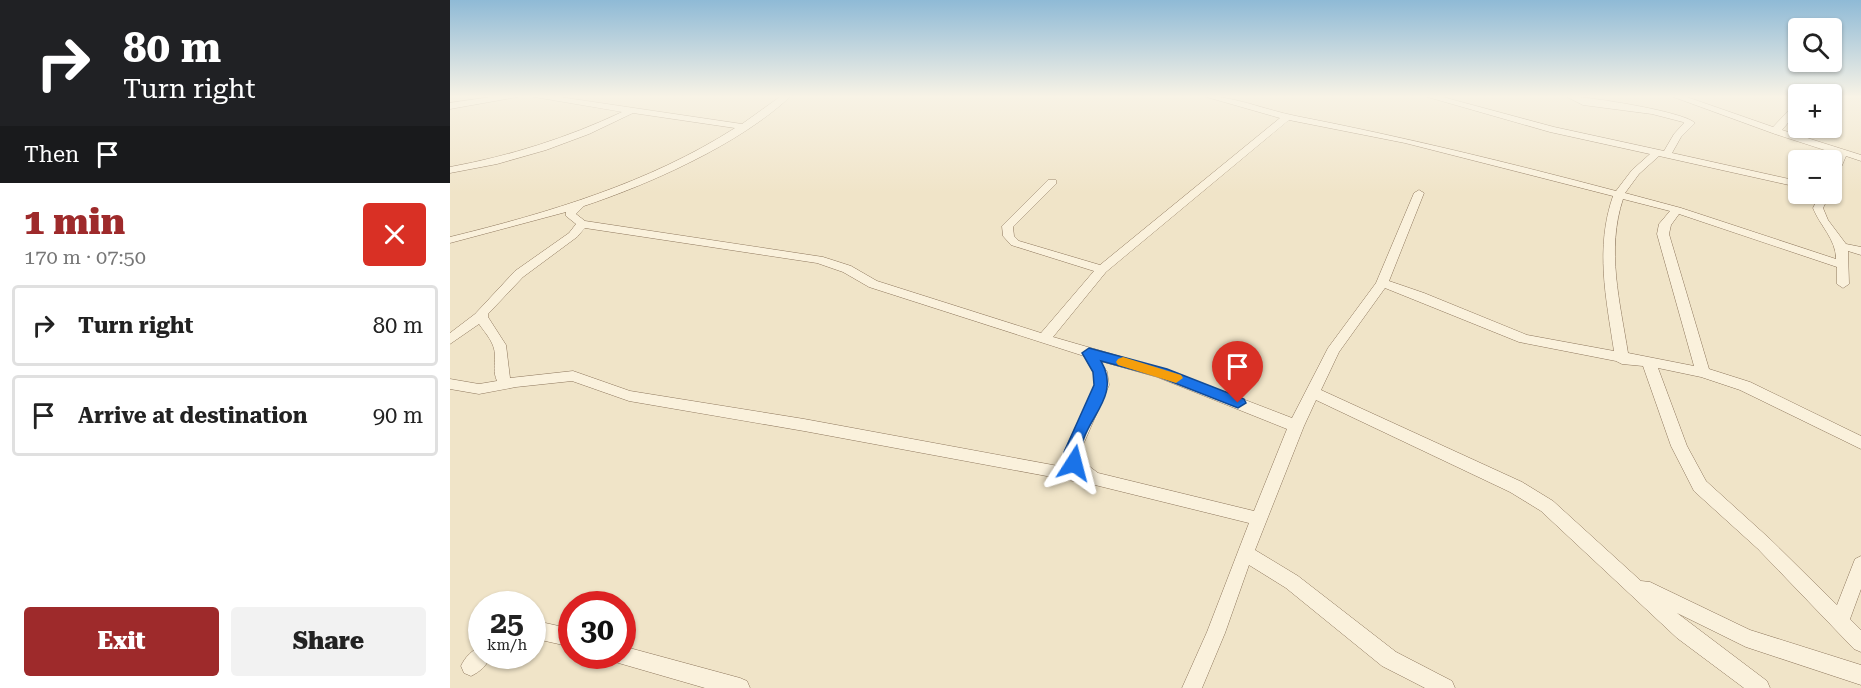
<!DOCTYPE html>
<html lang="en">
<head>
<meta charset="utf-8">
<style>
	body { margin:0; font-family:"Roboto Serif",serif; background:#f2f2f2; color:#222; height:100vh; display:flex; flex-direction:column; font-size:22px; white-space:nowrap }
	* { box-sizing:border-box; margin:0 }
	p { font-size:20px; color:#767676 }
	.icon { flex:none; width:33px; height:33px; fill:none; stroke:currentColor; stroke-width:2; stroke-linecap:round; stroke-linejoin:round }
	.map { position:relative; flex:1; overflow:hidden }
	.side { display:flex; flex-direction:column; background:#fff; width:450px }
	.side>* { flex:none }
	.banner { background:#202124; color:#fff; overflow:hidden }
	.buttons { position:absolute; left:1338px; top:18px; display:grid; gap:12px }
	.buttons a { display:grid; place-items:center; width:54px; height:54px; border-radius:6px; background:#fff; box-shadow:0 2px 4px #0004; font-size:30px }
	.speed { position:absolute; left:18px; top:591px; display:flex; gap:12px; font-size:30px; font-weight:700; text-align:center }
	.speed>* { display:grid; place-content:center; width:78px; height:78px; border-radius:50%; background:#fff; box-shadow:0 2px 4px #0004; line-height:1 }
	.speed small { font-size:15px; font-weight:400 }
	.speed .limit { border:9px solid #d22; background:#fff; color:#111 }
	.pin { position:absolute; display:grid; place-items:center; width:51px; height:51px; color:#fff; margin:-62px -26px; border-radius:50% 50% 50% 0; rotate:-45deg; box-shadow:0 0 6px #0007 }
	.pin .icon { rotate:45deg }
	.me { position:absolute; width:66px; margin:-33px; rotate:9deg; stroke-linejoin:round; filter:drop-shadow(0 0 4px #0008) }
	.turn { display:flex; align-items:center; gap:21px; height:126px; padding:0 24px; font-size:27px }
	.turn .icon { width:78px; height:78px; stroke-width:2.5 }
	.turn b { display:block; font-size:42px; line-height:51px }
	.then { display:flex; align-items:center; height:57px; padding:0 24px; background:#0003; gap:12px; font-size:22px }
	.round { display:grid; place-items:center; flex:none; width:63px; height:63px; border-radius:6px; background:#f2f2f2 }
	.summary { display:flex; align-items:center; justify-content:space-between; height:102px; padding:0 24px }
	h1 { font-size:36px; font-weight:800; line-height:45px; color:#9e2a2b }
	.action { display:flex; gap:12px; margin-top:auto; padding:12px 24px }
	.action a { flex:1; height:69px; border-radius:6px; background:#9e2a2b; color:#fff; font-size:24px; font-weight:800; line-height:69px; text-align:center }
	.action a+a { background:#f2f2f2; color:#222 }
	ul { padding:0; list-style:none }
	li { display:flex; align-items:center; gap:18px; height:81px; margin:0 12px 9px; padding:0 12px; border:3px solid #e0e0e0; border-radius:6px }
	li div { flex:1 }
	li b { display:block; font-size:22px }
	li em { font-style:normal }
	main { display:flex; flex:1; min-height:0 }
	.map>svg:first-child { display:block }
</style>
</head>
<body>
<main>
<section class="side">
<div class="banner">
<div class="turn"><svg class="icon" aria-label="right" viewBox="0 0 24 24"><path d="M7 20v-9h11M14 6l5 5-5 5"/></svg><div><b>80 m</b>Turn right</div></div>
<div class="then">Then<svg class="icon" aria-label="arrive" viewBox="0 0 24 24"><path d="M6 21V4h12l-3 4 3 4H6"/></svg></div>
</div>
<div class="summary"><div><h1>1 min</h1><p>170 m · 07:50</p></div><a class="round" style="background:#d93025;color:#fff"><svg class="icon" aria-label="close" viewBox="0 0 24 24"><path d="M6 6l12 12M18 6L6 18"/></svg></a></div>
<ul>
<li><svg class="icon" aria-label="right" viewBox="0 0 24 24"><path d="M7 20v-9h11M14 6l5 5-5 5"/></svg><div><b>Turn right</b></div><em>80 m</em></li>
<li><svg class="icon" aria-label="arrive" viewBox="0 0 24 24"><path d="M6 21V4h12l-3 4 3 4H6"/></svg><div><b>Arrive at destination</b></div><em>90 m</em></li>
</ul>
<div class="action"><a>Exit</a><a>Share</a></div>
</section>
<div class="map">
<svg width="1411" height="688" viewBox="0 0 1411 688">
	<rect width="100%" height="100%" fill="#f0e4c8"/>
	<g fill="none" stroke-linecap="round" stroke-linejoin="round">
		<!-- minor casing -->
		<g stroke="#8d765c" stroke-width="1">
			<g id="minor">
				<polygon points="48,96 73,96 0,109 0,103"/>
				<path d="M 79,96 L 103,96 L 292,124 L 331,96 L 341,96 C 290,144 200,184 134,206 L 126,214 L 135,221 L 373,257 L 401,266 L 427,281 L 591,333 L 644,271 L 561,245 L 553,236 L 552,226 L 598,180 L 606,180 L 606,184 L 563,227 L 564,236 L 569,241 L 650,265 L 830,118 L 753,96 C 785,96 815,110 846,116 C 954,137 1060,163 1166,191 L 1182,170 L 1200,154 L 1100,132 L 974,96 L 989,96 L 1104,127 L 1214,151 L 1224,134 L 1234,123 L 1233,122 L 1202,114 L 1133,105 L 1115,96 C 1134,96 1233,111 1245,123 L 1231,137 L 1222,153 L 1348,181 L 1348,187 L 1209,156 L 1189,174 L 1175,193 L 1231,208 L 1386,259 C 1386,239 1370,226 1363,208 L 1370,194 L 1380,194 L 1373,208 L 1378,220 L 1396,244 L 1411,247 L 1411,255 L 1398,251 L 1399,284 L 1393,288 L 1387,284 L 1387,267 L 1229,214 L 1221,225 L 1219,234 L 1259,369 L 1300,382 L 1411,436 L 1411,449 L 1290,390 L 1251,377 L 1208,368 L 1237,446 L 1256,481 L 1320,539 L 1387,605 L 1405,559 L 1411,556 L 1411,589 L 1400,619 L 1411,630 L 1411,652 L 1404,649 L 1308,549 L 1244,491 L 1221,446 L 1193,366 L 1172,364 L 1166,361 L 1069,342 L 935,288 L 889,352 L 871,390 L 1072,482 L 1103,501 L 1191,581 L 1200,582 L 1300,630 L 1411,665 L 1411,685 L 1296,647 L 1227,613 L 1317,681 L 1320,688 L 1294,688 L 1227,638 L 1091,511 L 1060,492 L 866,400 L 854,426 L 805,550 L 848,576 L 946,652 L 1002,681 L 1005,688 L 975,688 L 932,666 L 836,588 L 799,565 L 775,633 L 752,688 L 732,688 L 757,632 L 799,523 L 645,485 L 354,431 L 179,401 L 122,381 L 66,387 L 29,394 L 0,389 L 0,379 L 29,384 L 47,381 C 43,372 45,365 45,356 C 45,343 36,334 29,324 L 0,344 L 0,333 L 25,314 L 65,271 L 119,233 L 126,224 L 116,216 L 116,212 L 0,243 L 0,237 C 98,213 199,183 285,128 L 183,113 L 139,134 L 96,150 L 47,164 L 0,173 L 0,167 C 60,156 117,138 172,112 ZM 839,120 L 955,143 L 1163,196 C 1145,248 1156,298 1164,351 L 1077,335 L 974,293 L 939,281 L 974,193 L 969,190 L 964,193 L 926,283 L 878,348 L 842,418 L 717,370 L 603,337 L 656,272 ZM 1173,199 L 1220,211 L 1209,224 L 1207,234 L 1244,366 L 1178,353 C 1170,302 1156,250 1173,199 ZM 135,228 L 367,263 L 393,272 L 419,287 L 634,356 L 643,372 L 645,385 L 614,452 L 619,468 L 354,419 L 180,391 L 123,371 L 60,378 L 56,345 L 38,317 L 38,314 L 73,277 L 127,237 ZM 650,361 L 707,377 L 837,429 L 804,511 L 648,473 L 631,460 L 630,452 L 659,385 L 657,372 Z"/>
				<polygon points="1221,96 1234,96 1323,127 1339,110 1348,104 1348,111 1332,130 1411,155 1411,161 1396,156 1387,177 1382,180 1382,167 1387,154 1325,134"/>
				<polygon points="82,620 122,629 122,647 82,638"/>
				<path d="M 32,646 L 32,656 L 41,656 C 37,665 30,672 21,676 L 14,673 L 11,666 C 15,657 22,650 32,646 Z"/>
				<polygon points="172,646 290,678 297,681 300,688 255,688 172,664 165,662 163,656 172,656"/>
			</g>
		</g>
		<!-- minor -->
		<use href="#minor" fill="#faf1dc" fill-rule="evenodd"/>
	</g>
	<!-- sky -->
	<linearGradient id="sky" x2="0" y2="1"><stop stop-color="#8fbad6"/><stop offset="0.5" stop-color="#f8f3e6"/><stop offset="1" stop-color="#f8f3e6" stop-opacity="0"/></linearGradient>
	<rect width="1411" height="193" fill="url(#sky)"/>
	<!-- route -->
	<path fill="#1a73e8" stroke="#114b97" stroke-width="1.5" d="M 639,348 L 717,369 L 794,399 L 796,403 L 788,408 L 707,376 L 651,361 C 675,402 623,424 632,463 L 630,467 L 624,469 L 619,467 L 614,452 L 644,385 L 643,372 L 632,353 Z"/>
	<!-- slow -->
	<polygon fill="#f59e0b" points="673,357 731,375 733,378 726,383 668,365 666,362 668,359"/>
</svg>
<div class="buttons">
<a><svg class="icon" aria-label="search" viewBox="0 0 24 24"><circle cx="10" cy="10" r="6"/><path d="M15 15l6 6"/></svg></a>
<a>+</a>
<a>−</a>
</div>
<div class="speed"><div>25<small>km/h</small></div><div class="limit">30</div></div>
<div class="pin" style="left:788px;top:403px;background:#d93025"><svg class="icon" aria-label="arrive" viewBox="0 0 24 24"><path d="M6 21V4h12l-3 4 3 4H6"/></svg></div>
<svg class="me" style="left:624px;top:463px" viewBox="-20 -20 40 40"><path d="M0-17L14 15 0 8-14 15z" fill="#1a73e8" stroke="#fff" stroke-width="4"/></svg>
</div>
</main>
</body>
</html>
